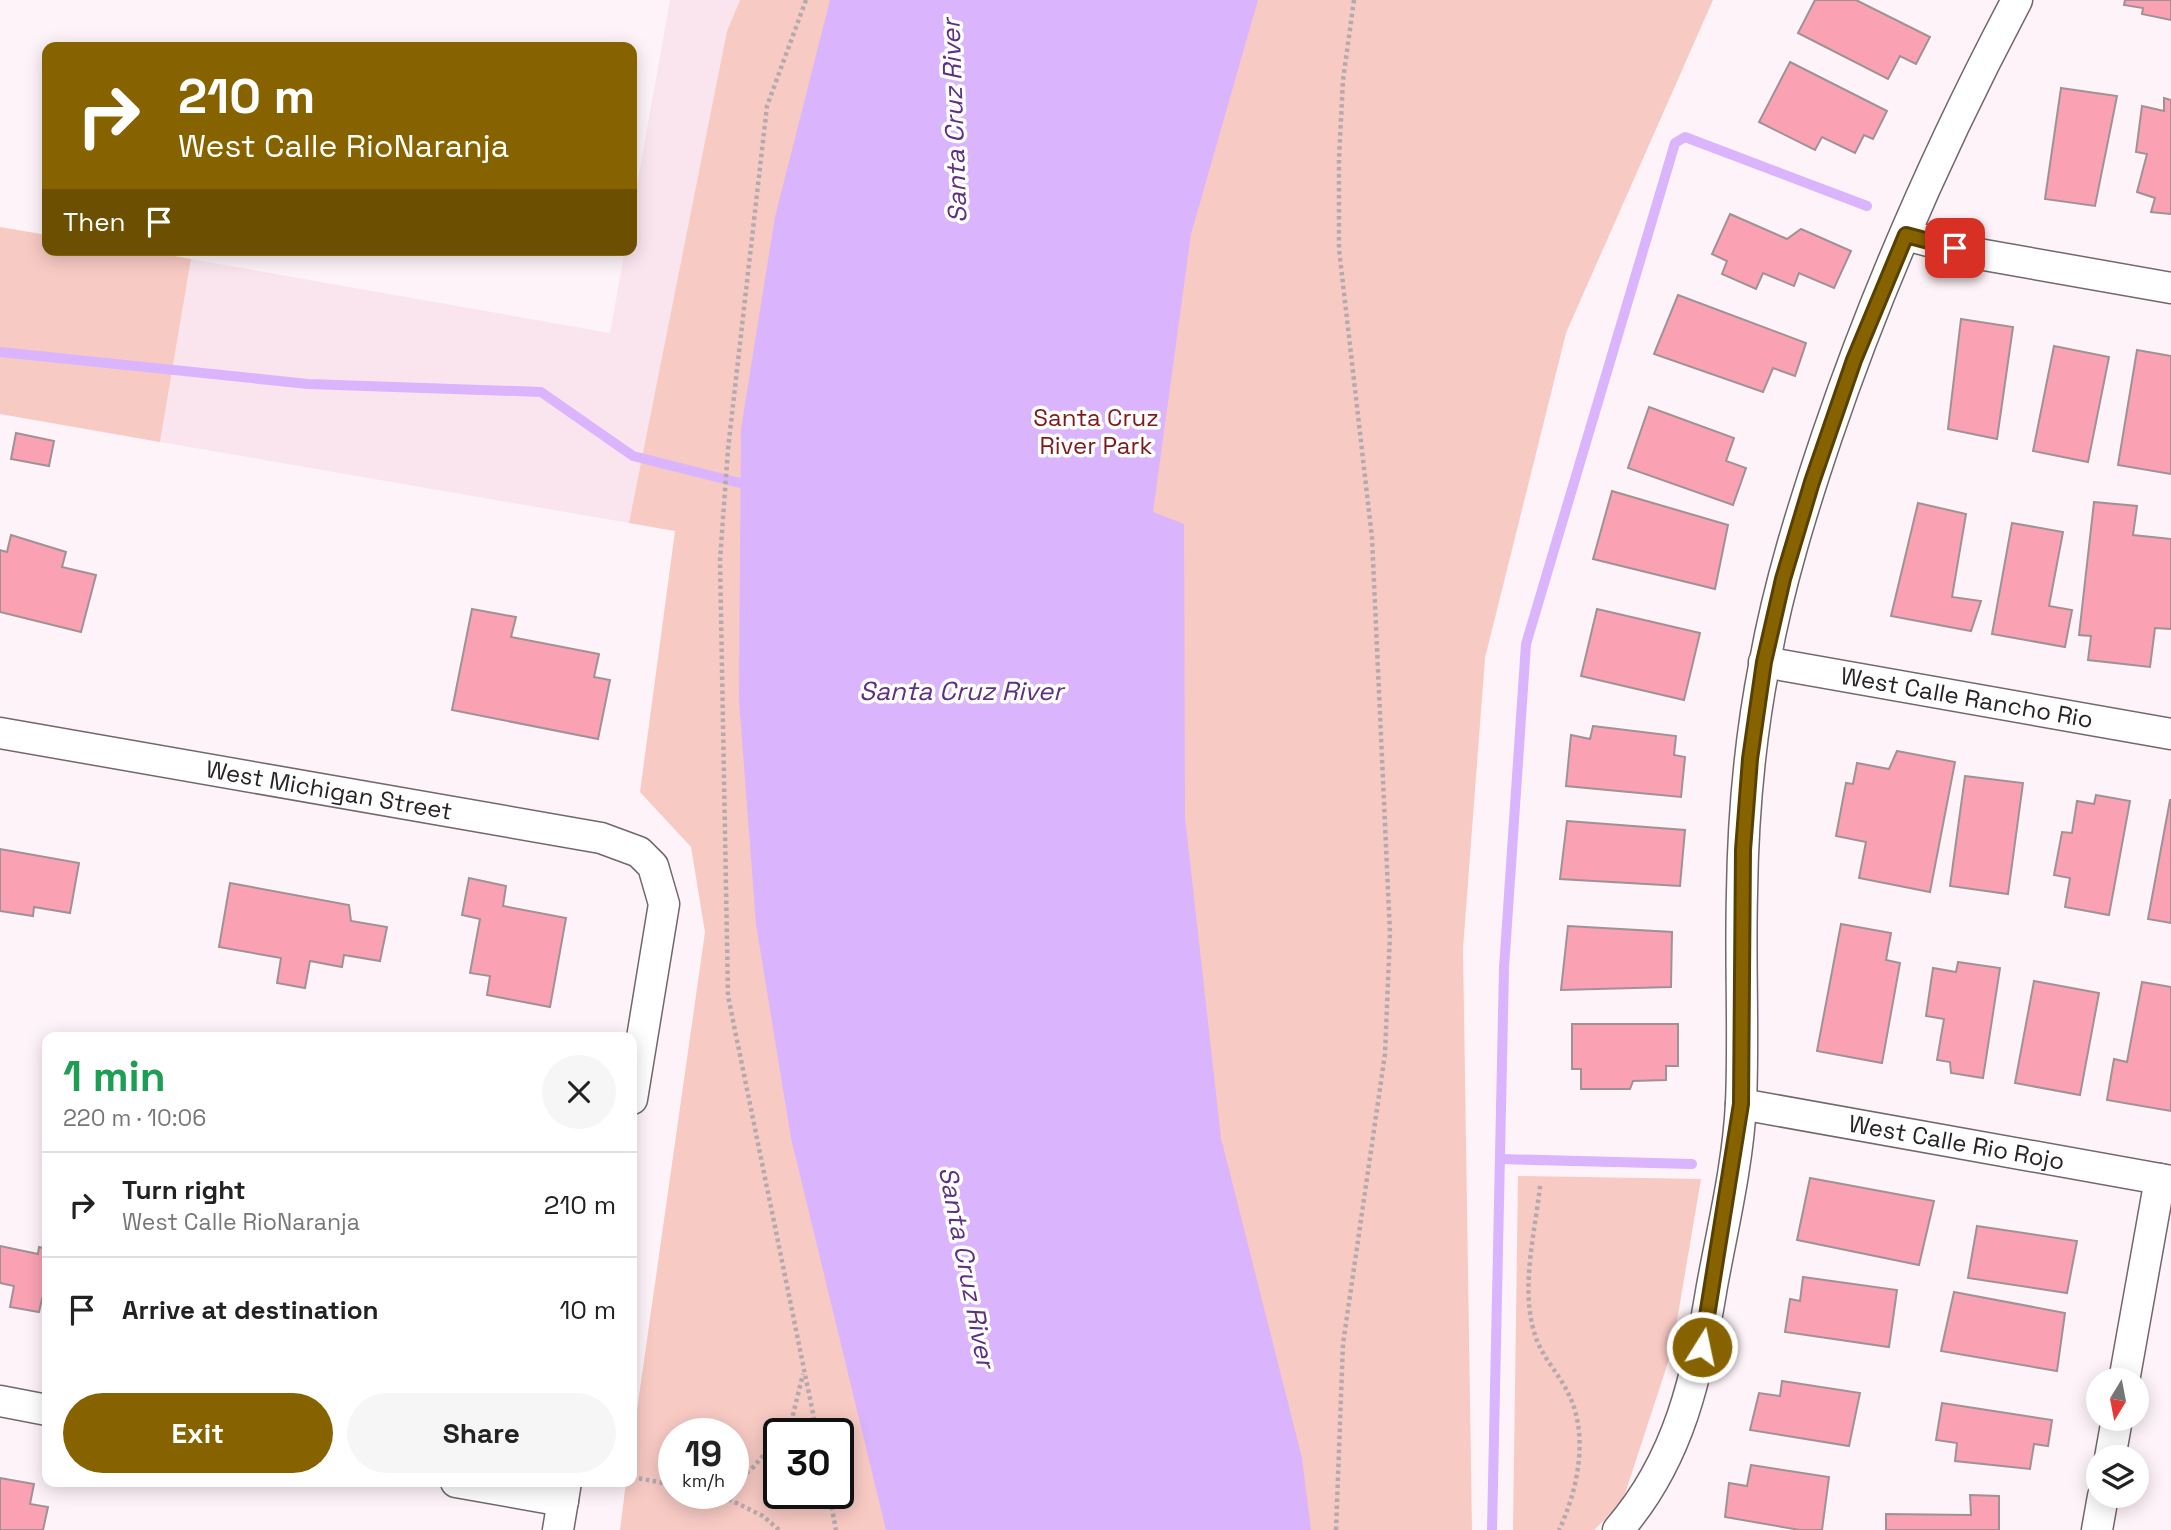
<!DOCTYPE html>
<html lang="en">
<head>
<meta charset="utf-8">
<style>
	body { margin:0; font-family:"Space Grotesk",sans-serif; background:#f6f6f6; color:#222; height:100vh; display:flex; flex-direction:column; font-size:26px; white-space:nowrap }
	* { box-sizing:border-box; margin:0 }
	p { font-size:23px; color:#767676 }
	.icon { flex:none; width:38px; height:38px; fill:none; stroke:currentColor; stroke-width:2; stroke-linecap:round; stroke-linejoin:round }
	.map { position:relative; flex:1; overflow:hidden }
	.side { position:absolute; left:42px; top:1032px; width:595px; height:455px; display:flex; flex-direction:column; background:#fff; border-radius:14px; box-shadow:0 4px 18px #0003 }
	.side>* { flex:none }
	.top-card { position:absolute; left:42px; top:42px; width:595px; height:214px; border-radius:14px; box-shadow:0 4px 18px #0003; background:#876300; color:#fff; overflow:hidden }
	.needle { width:46px; rotate:190deg }
	.fabs { position:absolute; left:2086px; top:1368px; display:grid; gap:14px }
	.fabs a { display:grid; place-items:center; width:63px; height:63px; border-radius:50%; background:#fff; box-shadow:0 4px 18px #0003; font-size:35px }
	.speed { position:absolute; left:658px; top:1418px; display:flex; gap:14px; font-size:35px; font-weight:700; text-align:center }
	.speed>* { display:grid; place-content:center; width:91px; height:91px; border-radius:50%; background:#fff; box-shadow:0 4px 18px #0003; line-height:1 }
	.speed small { font-size:18px; font-weight:400 }
	.speed .limit { border:4px solid #111; border-radius:10px; background:#fff; color:#111 }
	.pin { position:absolute; display:grid; place-items:center; width:60px; height:60px; color:#fff; margin:-30px; border-radius:14px; box-shadow:0 4px 10px #0006 }
	.me { position:absolute; width:77px; margin:-38px; rotate:10deg; stroke-linejoin:round; filter:drop-shadow(0 0 5px #0008) }
	.turn { display:flex; align-items:center; gap:24px; height:147px; padding:0 21px; font-size:32px }
	.turn .icon { width:91px; height:91px; stroke-width:2.5 }
	.turn b { display:block; font-size:49px; line-height:60px }
	.then { display:flex; align-items:center; height:66px; padding:0 21px; background:#0003; gap:14px; font-size:26px }
	.round { display:grid; place-items:center; flex:none; width:74px; height:74px; border-radius:37px; background:#f6f6f6 }
	.summary { display:flex; align-items:center; justify-content:space-between; height:119px; padding:0 21px }
	h1 { font-size:42px; font-weight:600; line-height:52px; color:#1e9e55 }
	.action { display:flex; gap:14px; margin-top:auto; padding:14px 21px }
	.action a { flex:1; height:80px; border-radius:42px; background:#876300; color:#fff; font-size:28px; font-weight:600; line-height:80px; text-align:center }
	.action a+a { background:#f6f6f6; color:#222 }
	ul { padding:0; list-style:none }
	li { display:flex; align-items:center; gap:21px; height:105px; padding:0 21px; border-top:2px solid #e0e0e0 }
	li div { flex:1 }
	li b { display:block; font-size:26px }
	li em { font-style:normal }
	.map>svg:first-child { display:block }
</style>
</head>
<body>
<div class="map">
<svg width="2171" height="1530" viewBox="0 0 2171 1530">
	<rect width="100%" height="100%" fill="#fef3f8"/>
	<!-- built -->
	<polygon fill="#fae5ef" points="670,0 740,0 727,31 677,295 629,523 160,442 191,259 610,333 625,250 632,250 632,213"/>
	<!-- green -->
	<g fill="#f8cac4" fill-rule="evenodd">
		<path d="M 740,0 L 1713,0 L 1566,333 L 1485,658 L 1463,948 L 1472,1530 L 620,1530 L 626,1482 L 632,1482 L 632,1445 L 705,932 L 691,847 L 640,792 L 675,531 L 629,523 L 727,31 ZM 674,1433 L 733,1433 L 733,1493 L 674,1493 ZM 779,1433 L 838,1433 L 838,1493 L 779,1493 Z"/>
		<polygon points="0,227 47,235 47,250 140,250 191,259 160,442 0,414"/>
		<polygon points="1518,1176 1701,1179 1672,1350 1622,1503 1594,1530 1513,1530"/>
	</g>
	<!-- water -->
	<polygon fill="#dab4fc" points="830,0 1258,0 1191,234 1153,512 1184,524 1185,817 1221,1138 1302,1458 1311,1530 886,1530 791,1138 756,924 739,700 741,429 775,217"/>
	<g fill="none" stroke-linecap="round" stroke-linejoin="round">
		<!-- stream -->
		<g stroke="#dab4fc" stroke-width="10">
			<polyline points="0,352 308,384 541,392 633,456 752,486"/>
			<polyline points="1500,1159 1692,1164"/>
			<polyline points="1492,1530 1504,968 1526,644 1675,143 1685,137 1867,206"/>
		</g>
	</g>
	<!-- building -->
	<g fill="#faa2b4" stroke="#a09294" stroke-width="2">
		<polygon points="1815,0 1856,0 1930,37 1916,64 1900,56 1888,79 1798,33"/>
		<polygon points="2125,0 2171,0 2171,20 2142,14 2143,8 2124,5"/>
		<polygon points="1790,62 1887,111 1873,139 1864,135 1855,153 1822,137 1815,150 1759,122"/>
		<polygon points="2061,88 2117,96 2095,206 2045,199"/>
		<polygon points="2164,98 2171,100 2171,214 2151,212 2155,198 2137,192 2147,154 2136,152 2142,106 2164,111"/>
		<polygon points="1730,214 1787,239 1801,229 1851,251 1834,288 1799,273 1794,286 1763,273 1756,289 1722,274 1727,261 1712,254"/>
		<polygon points="1678,295 1806,343 1795,376 1773,368 1763,392 1654,354"/>
		<polygon points="1961,319 2013,327 1997,439 1948,429"/>
		<polygon points="2054,346 2109,357 2088,462 2033,451"/>
		<polygon points="2137,350 2171,356 2171,474 2118,465"/>
		<polygon points="1649,407 1734,438 1726,461 1746,468 1733,505 1628,468"/>
		<polygon points="16,433 54,441 49,466 11,459"/>
		<polygon points="1612,491 1728,525 1715,589 1593,559"/>
		<polygon points="2094,502 2137,506 2133,535 2171,539 2171,629 2155,628 2150,667 2088,660 2091,636 2079,635"/>
		<polygon points="1918,503 1966,514 1952,597 1981,601 1971,631 1891,616"/>
		<polygon points="2012,523 2063,532 2049,606 2072,610 2065,647 1992,634"/>
		<polygon points="11,535 66,552 62,567 96,575 81,632 0,612 0,550 7,552"/>
		<polygon points="472,609 516,617 511,637 599,654 594,677 610,680 598,739 452,710"/>
		<polygon points="1597,609 1700,633 1684,700 1581,676"/>
		<polygon points="1593,726 1676,736 1674,755 1685,757 1681,797 1566,786 1571,735 1590,739"/>
		<polygon points="1897,751 1955,762 1930,892 1859,878 1866,842 1836,836 1846,783 1853,784 1857,763 1889,769"/>
		<polygon points="1965,776 2023,783 2008,894 1950,886"/>
		<polygon points="2096,795 2130,801 2109,915 2065,907 2070,878 2054,875 2062,832 2072,833 2077,801 2094,804"/>
		<polygon points="2170,800 2171,800 2171,923 2148,919"/>
		<polygon points="1567,821 1685,830 1680,886 1560,879"/>
		<polygon points="0,849 79,863 70,913 34,907 33,916 0,911"/>
		<polygon points="469,878 506,886 503,906 566,918 550,1007 487,995 490,976 470,973 480,919 462,915"/>
		<polygon points="230,883 349,905 351,921 387,927 380,961 344,955 342,967 310,961 305,988 277,983 281,958 219,947"/>
		<polygon points="1841,924 1891,933 1886,960 1900,963 1882,1063 1817,1051"/>
		<polygon points="1568,926 1672,932 1671,987 1561,990"/>
		<polygon points="1958,962 2000,968 1983,1078 1951,1073 1950,1062 1937,1060 1944,1019 1926,1016 1933,968 1956,972"/>
		<polygon points="2034,981 2099,993 2080,1095 2015,1083"/>
		<polygon points="2142,982 2171,987 2171,1111 2107,1100 2114,1059 2127,1062"/>
		<polygon points="1572,1024 1678,1024 1678,1066 1666,1066 1666,1080 1633,1081 1630,1089 1581,1089 1581,1069 1572,1069"/>
		<polygon points="1810,1178 1934,1201 1919,1265 1797,1240"/>
		<polygon points="1977,1226 2077,1241 2067,1293 1968,1278"/>
		<polygon points="0,1246 38,1254 39,1247 47,1249 47,1300 42,1299 39,1312 10,1307 14,1286 0,1283"/>
		<polygon points="1803,1277 1897,1290 1889,1347 1785,1332 1790,1299 1800,1301"/>
		<polygon points="1954,1292 2065,1313 2057,1371 1941,1351"/>
		<polygon points="1782,1381 1860,1393 1849,1446 1750,1430 1759,1393 1780,1396"/>
		<polygon points="1942,1403 2052,1420 2048,1446 2034,1444 2030,1469 1955,1461 1957,1443 1936,1440"/>
		<polygon points="1751,1465 1829,1477 1822,1530 1800,1530 1725,1517 1729,1483 1747,1486"/>
		<polygon points="0,1478 34,1484 30,1504 48,1507 43,1530 0,1530"/>
		<polygon points="1970,1495 1999,1496 1999,1530 1886,1530 1886,1514 1971,1515"/>
	</g>
	<g fill="none" stroke-linecap="round" stroke-linejoin="round">
		<!-- minor casing -->
		<g stroke="#72676c" stroke-width="33">
			<g id="minor">
				<polyline points="1906,235 1973,253 2171,288"/>
				<path id="s1" d="M 1764,662 L 2171,734"/>
				<path id="s2" d="M 0,733 L 601,838 L 639,852 L 653,866 L 664,904 L 632,1099"/>
				<path id="s3" d="M 1741,1104 L 2171,1181"/>
				<polyline points="2124,1381 2160,1179"/>
				<polyline points="0,1401 47,1410"/>
				<polyline points="2110,1458 2117,1419"/>
				<polyline points="456,1482 563,1501"/>
				<polyline points="558,1530 566,1482"/>
				<path d="M 1618,1530 C 1680,1459 1697,1376 1712,1286 C 1723,1226 1738,1164 1741,1103 C 1744,1033 1740,963 1742,893 C 1743,815 1750,737 1765,661 C 1779,584 1802,510 1827,436 C 1878,286 1943,140 2017,0"/>
				<polyline points="2097,1530 2103,1496"/>
			</g>
		</g>
		<!-- path -->
		<g stroke="#b3aaae" stroke-width="4.5" stroke-dasharray="3.5 3.5" stroke-linecap="butt">
			<polyline points="806,0 767,106 728,449 720,560 728,996 817,1433"/>
			<path d="M 1540,1186 C 1535,1233 1520,1289 1535,1335 C 1541,1355 1558,1373 1567,1391 C 1590,1433 1578,1490 1559,1530"/>
			<polyline points="782,1433 791,1423 803,1374"/>
			<polyline points="632,1477 674,1485"/>
			<polyline points="733,1477 750,1471 779,1437"/>
			<polyline points="716,1493 763,1516 779,1530"/>
			<polyline points="829,1493 836,1530"/>
			<polyline points="1336,1530 1343,1344 1385,1054 1390,934 1372,538 1339,249 1339,159 1343,80 1354,0"/>
		</g>
		<!-- minor -->
		<use href="#minor" stroke="#fff" stroke-width="30"/>
	</g>
	<g fill="none" stroke-linecap="round" stroke-linejoin="round">
		<!-- route casing -->
		<g stroke="#584000" stroke-width="18">
			<polyline id="route" points="1702,1347 1741,1104 1743,850 1750,759 1764,662 1783,579 1812,482 1854,360 1906,235 1955,248"/>
		</g>
		<!-- route -->
		<use href="#route" stroke="#876300" stroke-width="12"/>
	</g>
	<g text-anchor="middle" stroke-width="7" stroke-linejoin="round" paint-order="stroke">
		<!-- park labels -->
		<g font-size="24" fill="#7e1819" stroke="#fff">
			<text x="1096" y="426">Santa Cruz<tspan x="1096" dy="28">River Park</tspan></text>
		</g>
		<!-- street labels -->
		<g font-size="24" fill="#282325" stroke="#fff">
			<text dy="8" stroke="none"><textPath href="#s1" startOffset="206">West Calle Rancho Rio</textPath></text>
			<text dy="8" stroke="none"><textPath href="#s2" startOffset="334">West Michigan Street</textPath></text>
			<text dy="8" stroke="none"><textPath href="#s3" startOffset="219">West Calle Rio Rojo</textPath></text>
		</g>
		<!-- water labels -->
		<g font-size="26" font-style="italic" fill="#5f2f80" stroke="#fff">
			<text transform="translate(954 121) rotate(-92)" y="9">Santa Cruz River</text>
			<text x="961" y="700">Santa Cruz River</text>
			<text transform="translate(967 1267) rotate(79)" y="9">Santa Cruz River</text>
		</g>
	</g>
</svg>
<div class="fabs">
<a><svg class="needle" viewBox="-14 -14 28 28"><path d="M0-13l5 13h-10z" fill="#e53935"/><path d="M0 13l5-13h-10z" fill="#767676"/></svg></a>
<a><svg class="icon" aria-label="layers" viewBox="0 0 24 24"><path d="M12 4l9 5-9 5-9-5zM3 14l9 5 9-5"/></svg></a>
</div>
<div class="speed"><div>19<small>km/h</small></div><div class="limit">30</div></div>
<div class="pin" style="left:1955px;top:248px;background:#d93025"><svg class="icon" aria-label="arrive" viewBox="0 0 24 24"><path d="M6 21V4h12l-3 4 3 4H6"/></svg></div>
<svg class="me" style="left:1702px;top:1347px" viewBox="-20 -20 40 40"><circle r="17" fill="#876300" stroke="#fff" stroke-width="3"/><path d="M0-11L8 9 0 5-8 9z" fill="#fff"/></svg>
<div class="top-card">
<div class="turn"><svg class="icon" aria-label="right" viewBox="0 0 24 24"><path d="M7 20v-9h11M14 6l5 5-5 5"/></svg><div><b>210 m</b>West Calle RioNaranja</div></div>
<div class="then">Then<svg class="icon" aria-label="arrive" viewBox="0 0 24 24"><path d="M6 21V4h12l-3 4 3 4H6"/></svg></div>
</div>
<section class="side">
<div class="summary"><div><h1>1 min</h1><p>220 m · 10:06</p></div><a class="round"><svg class="icon" aria-label="close" viewBox="0 0 24 24"><path d="M6 6l12 12M18 6L6 18"/></svg></a></div>
<ul>
<li><svg class="icon" aria-label="right" viewBox="0 0 24 24"><path d="M7 20v-9h11M14 6l5 5-5 5"/></svg><div><b>Turn right</b><p>West Calle RioNaranja</p></div><em>210 m</em></li>
<li><svg class="icon" aria-label="arrive" viewBox="0 0 24 24"><path d="M6 21V4h12l-3 4 3 4H6"/></svg><div><b>Arrive at destination</b></div><em>10 m</em></li>
</ul>
<div class="action"><a>Exit</a><a>Share</a></div>
</section>
</div>
</body>
</html>
